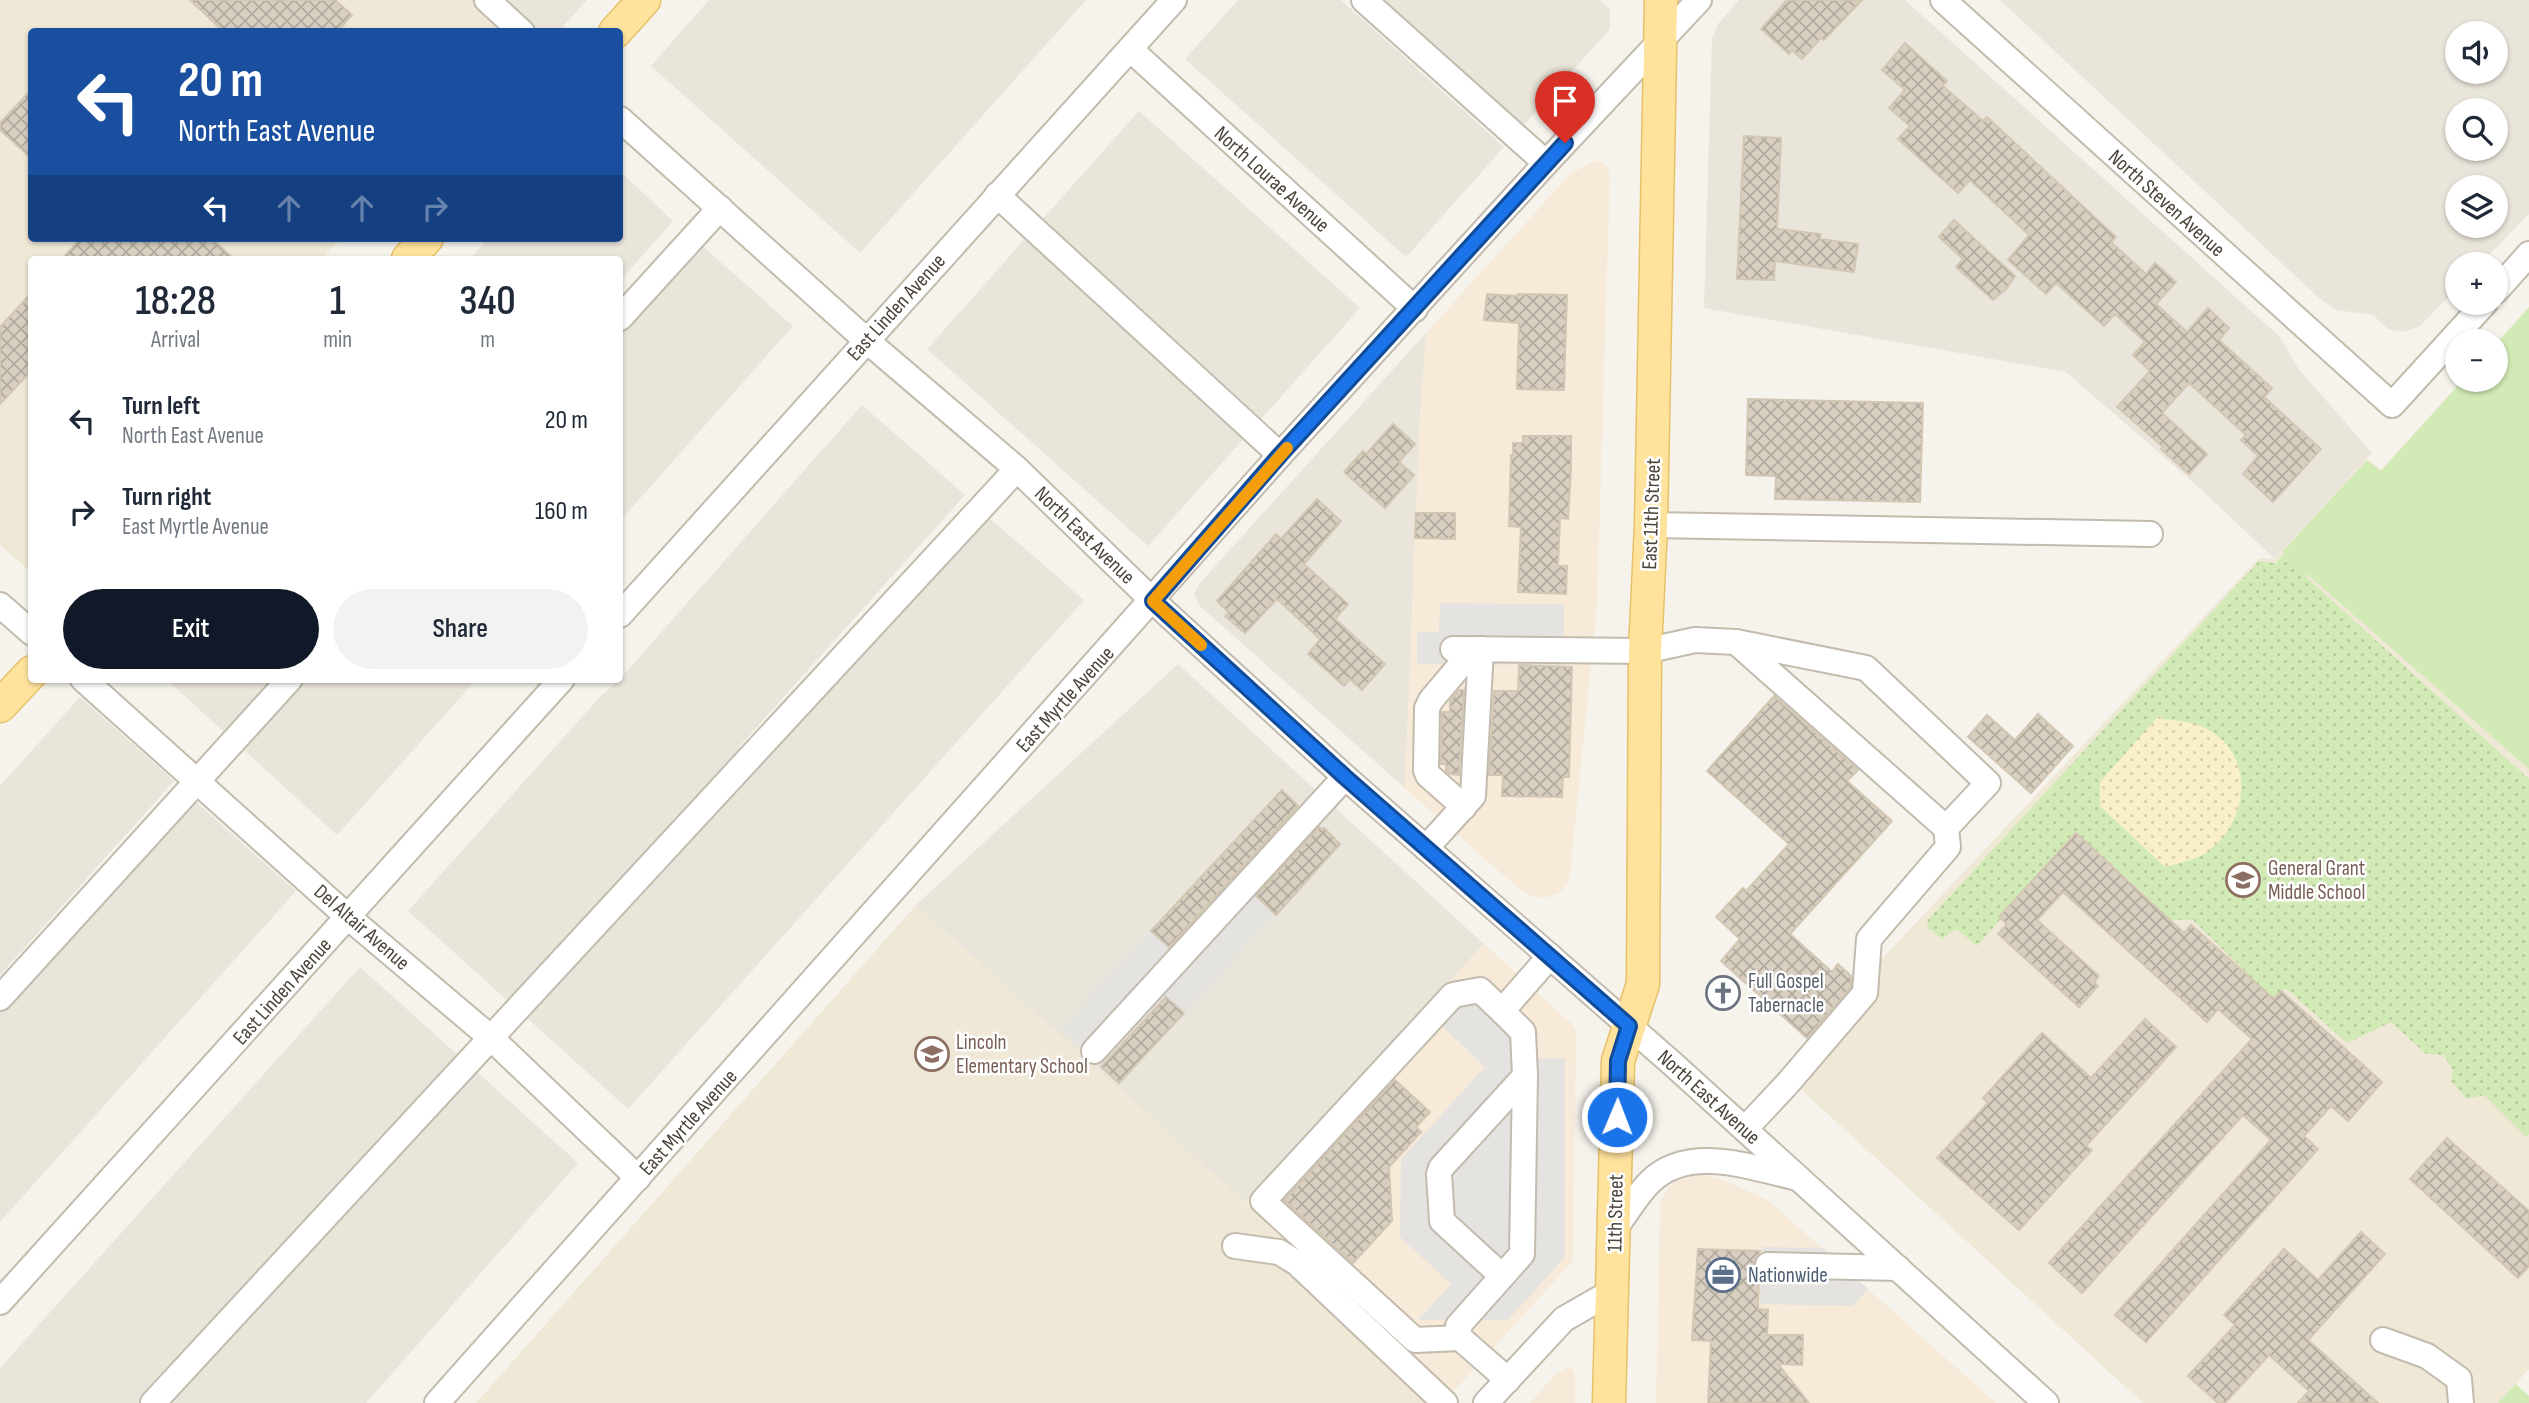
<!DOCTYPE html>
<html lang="en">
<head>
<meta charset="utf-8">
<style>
	body { margin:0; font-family:"Sofia Sans Condensed",sans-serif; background:#f2f2f3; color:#1f2937; height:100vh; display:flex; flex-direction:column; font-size:26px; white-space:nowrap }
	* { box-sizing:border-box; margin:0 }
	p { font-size:23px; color:#747a83 }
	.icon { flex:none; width:38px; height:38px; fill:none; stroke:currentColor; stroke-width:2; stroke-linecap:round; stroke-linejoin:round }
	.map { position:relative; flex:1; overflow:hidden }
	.details { position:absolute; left:28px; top:256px; width:595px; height:427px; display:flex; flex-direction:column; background:#fff; border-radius:7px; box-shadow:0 2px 5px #0004 }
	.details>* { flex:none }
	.banner { position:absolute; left:28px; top:28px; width:595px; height:214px; border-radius:7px; box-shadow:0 2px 5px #0004; background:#1a4fa0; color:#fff; overflow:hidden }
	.buttons { position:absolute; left:2445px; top:21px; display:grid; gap:14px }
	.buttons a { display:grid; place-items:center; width:63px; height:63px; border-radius:50%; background:#fff; box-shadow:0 2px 5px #0004; font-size:35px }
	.pin { position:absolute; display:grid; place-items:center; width:60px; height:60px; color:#fff; margin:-72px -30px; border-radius:50% 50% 50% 0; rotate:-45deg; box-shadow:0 0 7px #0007 }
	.pin .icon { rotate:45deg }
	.me { position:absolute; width:77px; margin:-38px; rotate:1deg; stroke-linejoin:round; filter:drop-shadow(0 0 5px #0008) }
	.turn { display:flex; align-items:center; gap:24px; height:147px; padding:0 35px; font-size:32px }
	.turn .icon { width:91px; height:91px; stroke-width:2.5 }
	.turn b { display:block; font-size:49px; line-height:60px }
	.lanes { display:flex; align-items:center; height:66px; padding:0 35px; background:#0003; justify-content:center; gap:35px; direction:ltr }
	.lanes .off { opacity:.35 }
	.eta { display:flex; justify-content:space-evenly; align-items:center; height:119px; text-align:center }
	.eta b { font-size:42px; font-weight:600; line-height:49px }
	.button { display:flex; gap:14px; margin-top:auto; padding:14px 35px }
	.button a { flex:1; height:80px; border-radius:42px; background:#111827; color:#fff; font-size:28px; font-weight:600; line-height:80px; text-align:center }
	.button a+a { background:#f2f2f3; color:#1f2937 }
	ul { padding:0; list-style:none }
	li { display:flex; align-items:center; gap:21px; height:91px; padding:0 35px }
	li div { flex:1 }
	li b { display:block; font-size:26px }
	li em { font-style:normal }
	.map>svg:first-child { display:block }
</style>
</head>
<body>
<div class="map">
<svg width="2529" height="1403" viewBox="0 0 2529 1403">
	<defs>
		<pattern id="grass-dots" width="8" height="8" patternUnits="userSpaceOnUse" patternTransform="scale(1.75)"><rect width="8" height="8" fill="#d2eab5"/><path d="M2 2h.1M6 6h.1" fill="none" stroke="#b6ca9c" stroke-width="1.8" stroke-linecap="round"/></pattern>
		<pattern id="sand-dots" width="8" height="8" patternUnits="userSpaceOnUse" patternTransform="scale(1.75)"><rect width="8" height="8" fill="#f9efc9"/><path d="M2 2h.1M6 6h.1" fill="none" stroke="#d7cead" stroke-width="1.8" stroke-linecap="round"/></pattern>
		<pattern id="building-cross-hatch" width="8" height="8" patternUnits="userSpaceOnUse" patternTransform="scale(1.75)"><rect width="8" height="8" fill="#d8cfc1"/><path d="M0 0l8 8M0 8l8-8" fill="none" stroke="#b1aa9e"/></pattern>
	</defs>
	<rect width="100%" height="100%" fill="#f6f3ec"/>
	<!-- residential -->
	<g fill="#eae5da" fill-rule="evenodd">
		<polygon points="470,0 587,0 558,32 504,31"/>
		<polygon points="709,0 1086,0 860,253 651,66"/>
		<polygon points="1238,0 1341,0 1504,147 1406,257 1185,59"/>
		<polygon points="1378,0 1600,0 1610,9 1610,29 1521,128"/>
		<polygon points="1739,0 1905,0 2280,337 2298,368 2372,453 2275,559 2194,483 2066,372 1704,308 1712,39 1718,24"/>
		<path d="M 2000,0 L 2529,0 L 2529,214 L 2480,264 L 2457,264 L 2457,288 L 2420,326 L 2404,332 L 2388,329 L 2373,315 L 2336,310 L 2319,298 ZM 2496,33 L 2496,72 L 2457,72 L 2457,33 ZM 2457,110 L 2496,110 L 2496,149 L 2457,149 ZM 2457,187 L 2496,187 L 2496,226 L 2457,226 Z"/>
		<polygon points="1139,111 1360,308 1261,419 1040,222"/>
		<polygon points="620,171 673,221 620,281 620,259 470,259 489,238 620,238"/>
		<polygon points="692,237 793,326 620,521 620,317"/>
		<polygon points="1025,239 1246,436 1148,546 927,349"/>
		<polygon points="1426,333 1420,417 1405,788 1200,606 1194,595 1199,584"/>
		<polygon points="862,405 965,495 739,747 753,761 979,509 1084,600 628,1109 408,911 599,698 620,679"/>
		<polygon points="1178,664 1484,944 1244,1203 916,905"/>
		<polygon points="166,679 477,679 337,835"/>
		<polygon points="80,697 174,781 0,975 0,786"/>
		<polygon points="188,795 296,891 0,1222 0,1006"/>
		<polygon points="360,967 578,1163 366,1403 0,1403 0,1368"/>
	</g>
	<!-- commercial -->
	<g fill="#f7ead8">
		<polygon points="1597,160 1606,165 1610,174 1597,605 1570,874 1568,883 1560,892 1549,897 1536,898 1520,890 1405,788 1420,417 1426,333 1571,173"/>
		<polygon points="1484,944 1573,1025 1576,1031 1573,1261 1454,1391 1244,1203"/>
		<polygon points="1701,1174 1730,1183 1768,1200 1996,1403 1656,1403 1660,1203 1668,1188 1675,1182"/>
		<polygon points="1567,1368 1571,1368 1575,1375 1575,1403 1530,1403 1557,1373"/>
	</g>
	<!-- education -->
	<g fill="#efe8d6">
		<polygon points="0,0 470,0 504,31 32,32 32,238 341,238 322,259 32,259 31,572 0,545"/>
		<polygon points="2529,308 2529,1369 2498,1403 2143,1403 1795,1084 1878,963 2259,558 2275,559 2367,459 2381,470 2463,380 2496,380"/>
		<polygon points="916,905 1454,1391 1444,1403 476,1403"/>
	</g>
	<!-- grass -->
	<polygon fill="url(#grass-dots)" points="2496,380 2529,404 2332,549 2305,576 2529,779 2529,1134 2526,1137 2484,1095 2467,1099 2451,1081 2453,1070 2444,1055 2426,1054 2391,1022 2347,1043 2286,988 2267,1003 2244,983 2250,976 2193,920 2170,920 2164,926 2163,912 2076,832 1977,946 1956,929 1942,939 1927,927 1928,920 2259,561 2276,563 2367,465 2379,474"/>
	<!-- sand -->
	<path fill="url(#sand-dots)" d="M 2160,714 L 2163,719 C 2183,721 2203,723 2219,737 C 2254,767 2245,823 2210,850 C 2199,859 2179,863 2165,867 L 2100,806 L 2100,782 Z"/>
	<!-- pitch -->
	<g fill="#d2eab5">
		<polygon points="2529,307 2529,769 2282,552 2367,460 2381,471 2463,380 2496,380 2496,344"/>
		<polygon points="2516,1384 2529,1396 2529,1403 2498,1403"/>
	</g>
	<!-- parking -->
	<g fill="#e5e3e0">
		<polygon points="1440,603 1564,604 1564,665 1417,664 1417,632 1439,632"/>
		<polygon points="1282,790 1340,844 1119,1083 1060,1029"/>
		<polygon points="1481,976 1533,1023 1535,1059 1565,1058 1565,1257 1508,1320 1418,1320 1451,1284 1400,1237 1401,1159 1485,1067 1438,1022"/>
		<polygon points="1762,1247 1823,1248 1868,1289 1853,1306 1760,1304"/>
	</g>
	<!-- building -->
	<g fill="url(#building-cross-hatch)" stroke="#d3c7b4" stroke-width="2">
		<polygon points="190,0 335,0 352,15 337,32 224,32"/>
		<polygon points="1787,0 1862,0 1824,40 1821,38 1802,59 1792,50 1789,54 1761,29"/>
		<polygon points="1905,43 1947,81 1943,86 1983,121 1987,117 2116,237 2111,242 2146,274 2155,263 2176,282 2156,304 2187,332 2208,308 2229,328 2219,340 2272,388 2264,397 2321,449 2273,502 2243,474 2258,456 2241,440 2246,435 2189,383 2162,413 2207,454 2189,474 2161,449 2163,447 2117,407 2150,371 2133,355 2145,342 2115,314 2104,326 2056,283 2046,294 2008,260 2029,235 1970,180 1958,193 1898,139 1910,126 1889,108 1905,90 1882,70"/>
		<polygon points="32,89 32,159 0,130 0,123"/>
		<polygon points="1744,136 1781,138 1777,229 1821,234 1820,239 1858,244 1854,272 1775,261 1774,280 1737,279"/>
		<polygon points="1954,220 2015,276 2007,288 1993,300 1956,267 1963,259 1939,237"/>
		<polygon points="81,238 211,238 234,259 62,259"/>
		<polygon points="32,292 32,370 0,404 0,327"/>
		<polygon points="1487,294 1518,296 1518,294 1567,295 1564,390 1517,389 1519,323 1484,320"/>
		<polygon points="1748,399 1923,403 1920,502 1775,499 1776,476 1746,475"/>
		<polygon points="1393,424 1415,444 1399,462 1414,475 1385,508 1344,472 1363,451 1366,454"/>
		<polygon points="1523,436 1571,436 1571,469 1568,519 1560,518 1558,566 1567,566 1566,594 1518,592 1521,527 1509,526 1511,455 1513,455 1513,443 1523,443"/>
		<polygon points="1317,499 1341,521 1304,564 1348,604 1335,619 1385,664 1362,690 1350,679 1344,686 1308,654 1320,639 1277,599 1245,633 1225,616 1229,613 1217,601 1276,534 1281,539"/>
		<polygon points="1416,513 1455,513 1455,539 1415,538"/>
		<polygon points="1519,665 1572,667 1569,777 1563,777 1562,797 1502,796 1503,775 1489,775 1494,691 1518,691"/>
		<polygon points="1459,690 1464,690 1459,775 1450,774 1446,771 1446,764 1441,764 1442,712 1450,712 1450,701"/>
		<polygon points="1774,696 1858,770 1847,781 1892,821 1790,934 1832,972 1838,964 1851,976 1851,987 1807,1038 1721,961 1740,939 1716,917 1743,888 1746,891 1789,844 1707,771"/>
		<polygon points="2038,714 2073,746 2031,793 1968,737 1987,715 2015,740"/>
		<polygon points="1282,790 1298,806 1169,947 1151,931"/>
		<polygon points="1319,827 1322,830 1324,828 1340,844 1276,915 1256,896"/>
		<polygon points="2076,833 2184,933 2191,925 2274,999 2281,991 2382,1082 2348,1121 2331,1106 2304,1136 2318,1149 2146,1342 2115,1315 2271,1140 2243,1115 2082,1293 2049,1263 2252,1039 2218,1009 2207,1022 2063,892 2037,920 2099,976 2094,982 2098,986 2079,1007 1998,934 2007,924 1999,917"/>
		<polygon points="1166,997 1184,1013 1119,1083 1101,1067"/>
		<polygon points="2145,1019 2176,1047 2086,1146 2092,1150 2019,1230 1937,1158 1988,1103 1983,1098 2042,1033 2091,1078"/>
		<polygon points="1395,1080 1430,1112 1416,1127 1421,1132 1389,1167 1392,1221 1353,1263 1284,1200"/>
		<polygon points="2447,1138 2529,1211 2529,1266 2518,1278 2410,1179"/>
		<polygon points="2361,1232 2385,1254 2308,1340 2378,1403 2298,1403 2309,1391 2269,1355 2225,1403 2218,1403 2188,1376 2235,1325 2224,1315 2284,1249 2318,1280"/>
		<polygon points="1698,1249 1760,1251 1753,1264 1759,1276 1758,1309 1768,1310 1767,1335 1803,1335 1802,1365 1778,1364 1809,1403 1708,1403 1711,1341 1692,1340"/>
	</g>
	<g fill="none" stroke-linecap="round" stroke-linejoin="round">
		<!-- minor casing -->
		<g stroke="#c2bbae" stroke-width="28">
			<g id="minor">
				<polyline points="487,0 522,32"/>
				<polyline points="1364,0 1546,163"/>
				<polyline points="1943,0 2392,405 2485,303"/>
				<polyline points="1130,49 1415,309"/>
				<polyline points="620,119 866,340 1017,469 1153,601 1345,777 1675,1066 2046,1403"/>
				<polyline points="997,195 1280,455"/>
				<polyline points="2496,291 2529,254"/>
				<polyline points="620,318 720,208"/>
				<polyline points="1651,525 2150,534"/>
				<polyline points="0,605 32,633"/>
				<polyline points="620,615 1174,0"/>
				<polyline points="1736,642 1946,828 1948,847 1869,939 1865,993 1788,1083 1745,1129"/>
				<polyline points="1453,649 1645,651 1695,640 1736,642 1866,668 1988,783 1946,828"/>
				<polyline points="83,679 348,917 490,1037 638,1178"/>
				<polyline points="1464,807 1428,775 1426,770 1427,708 1431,700 1474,649"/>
				<polyline points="1426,848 1473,796 1481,649"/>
				<polyline points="0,998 290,679"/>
				<polyline points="1094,1051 1345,777"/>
				<path d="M 1615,1228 C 1627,1213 1637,1194 1651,1181 C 1690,1144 1752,1168 1798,1178"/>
				<polyline points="1235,1246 1279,1252 1297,1263 1445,1403"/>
				<polyline points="1768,1265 1898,1268"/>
				<polyline points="1502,1276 1442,1221 1439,1174 1441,1168 1525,1076"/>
				<polyline points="0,1302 562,679"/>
				<polyline points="1460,1338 1415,1340 1263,1201 1453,995 1480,990 1502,1011"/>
				<polyline points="2383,1340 2427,1356 2459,1379 2461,1403"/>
				<polyline points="1508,1380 1460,1338 1458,1326 1522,1254 1525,1076 1523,1032 1502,1011 1550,956"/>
				<polyline points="153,1403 1017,469"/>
				<polyline points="437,1403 1280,455 1546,163 1699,0"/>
				<polyline points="1486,1403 1564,1319 1613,1291"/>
			</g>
		</g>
		<!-- major casing -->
		<g stroke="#e6c16a" stroke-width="35">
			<g id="major">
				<polyline points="615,32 644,0"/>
				<polyline points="408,259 427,238"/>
				<polyline points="0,706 32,672"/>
				<polyline points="1609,1403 1618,1061 1643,984 1645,651 1651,525 1661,0"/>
			</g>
		</g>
		<!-- minor -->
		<use href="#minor" stroke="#fff" stroke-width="24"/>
		<!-- major -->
		<use href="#major" stroke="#ffe39c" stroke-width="32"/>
	</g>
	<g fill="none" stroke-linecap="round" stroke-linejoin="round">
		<!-- route casing -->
		<g stroke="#114b97" stroke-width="18">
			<polyline id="route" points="1565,143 1280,455 1153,601 1345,777 1629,1026 1618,1061 1617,1117"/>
		</g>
		<!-- route -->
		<use href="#route" stroke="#1a73e8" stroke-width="12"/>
		<!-- slow -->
		<polyline stroke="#f59e0b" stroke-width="12" points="1201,645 1153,601 1287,448"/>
	</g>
	<!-- icons -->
	<defs>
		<g id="school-ring" transform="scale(1.75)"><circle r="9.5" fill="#fff" stroke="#8d6e63" stroke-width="1.5"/><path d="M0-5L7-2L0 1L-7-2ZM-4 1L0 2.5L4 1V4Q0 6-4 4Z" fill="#8d6e63"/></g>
		<g id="church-ring" transform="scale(1.75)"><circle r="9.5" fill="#fff" stroke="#6b7280" stroke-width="1.5"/><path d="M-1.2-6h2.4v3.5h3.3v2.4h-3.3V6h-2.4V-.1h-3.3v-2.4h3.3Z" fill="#6b7280"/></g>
		<g id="office-ring" transform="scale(1.75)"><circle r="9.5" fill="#fff" stroke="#5c6f8a" stroke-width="1.5"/><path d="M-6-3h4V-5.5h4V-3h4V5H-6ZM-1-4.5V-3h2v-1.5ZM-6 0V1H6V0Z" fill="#5c6f8a"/></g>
	</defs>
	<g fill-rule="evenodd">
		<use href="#school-ring" x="2243" y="880"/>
		<use href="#church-ring" x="1723" y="993"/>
		<use href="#school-ring" x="932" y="1054"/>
		<use href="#office-ring" x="1723" y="1275"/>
	</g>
	<g text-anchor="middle" stroke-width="5" stroke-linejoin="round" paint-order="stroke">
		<!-- street labels -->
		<g font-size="21" fill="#4b4439" stroke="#fff">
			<text transform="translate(1272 179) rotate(42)" y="7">North Lourae Avenue</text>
			<text transform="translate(2167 203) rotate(42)" y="7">North Steven Avenue</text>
			<text transform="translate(896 307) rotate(-48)" y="7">East Linden Avenue</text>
			<text transform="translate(1651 514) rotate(-88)" y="7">East 11th Street</text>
			<text transform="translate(1085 535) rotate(44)" y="7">North East Avenue</text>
			<text transform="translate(1065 699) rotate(-48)" y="7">East Myrtle Avenue</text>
			<text transform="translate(362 927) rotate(41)" y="7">Del Altair Avenue</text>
			<text transform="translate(282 991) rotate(-48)" y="7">East Linden Avenue</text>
			<text transform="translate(1709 1097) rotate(42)" y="7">North East Avenue</text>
			<text transform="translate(688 1122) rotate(-48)" y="7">East Myrtle Avenue</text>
			<text transform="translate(1615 1213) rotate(-89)" y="7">11th Street</text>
		</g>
		<!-- education labels -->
		<g font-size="21" fill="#785e54" stroke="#fff" text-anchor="start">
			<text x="2268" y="875">General Grant<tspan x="2268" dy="24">Middle School</tspan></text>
			<text x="956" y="1049">Lincoln<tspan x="956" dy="24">Elementary School</tspan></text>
		</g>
		<!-- worship labels -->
		<g font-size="21" fill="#5b616d" stroke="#fff" text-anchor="start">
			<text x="1748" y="988">Full Gospel<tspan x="1748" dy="24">Tabernacle</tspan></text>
		</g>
		<!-- service labels -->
		<g font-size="21" fill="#4e5e75" stroke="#fff" text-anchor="start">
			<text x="1748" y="1282">Nationwide</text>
		</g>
	</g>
</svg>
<div class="buttons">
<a><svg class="icon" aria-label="sound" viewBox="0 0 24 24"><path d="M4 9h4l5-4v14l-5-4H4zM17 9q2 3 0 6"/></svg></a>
<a><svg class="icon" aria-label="search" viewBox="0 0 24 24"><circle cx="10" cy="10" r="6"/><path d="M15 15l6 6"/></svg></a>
<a><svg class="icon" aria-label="layers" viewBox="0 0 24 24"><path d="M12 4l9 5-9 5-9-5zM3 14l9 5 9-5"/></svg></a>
<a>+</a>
<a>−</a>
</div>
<div class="pin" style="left:1565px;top:143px;background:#d93025"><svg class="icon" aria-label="arrive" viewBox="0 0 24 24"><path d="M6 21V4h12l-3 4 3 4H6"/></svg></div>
<svg class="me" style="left:1617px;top:1117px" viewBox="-20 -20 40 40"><circle r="17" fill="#1a73e8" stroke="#fff" stroke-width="3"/><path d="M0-11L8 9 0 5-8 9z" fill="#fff"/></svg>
<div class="banner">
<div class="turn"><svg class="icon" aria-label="left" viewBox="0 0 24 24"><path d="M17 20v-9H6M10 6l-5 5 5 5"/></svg><div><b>20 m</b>North East Avenue</div></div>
<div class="lanes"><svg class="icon" aria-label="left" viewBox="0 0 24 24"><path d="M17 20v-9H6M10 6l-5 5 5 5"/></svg><svg class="icon off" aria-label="ahead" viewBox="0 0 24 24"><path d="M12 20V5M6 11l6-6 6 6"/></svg><svg class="icon off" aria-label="ahead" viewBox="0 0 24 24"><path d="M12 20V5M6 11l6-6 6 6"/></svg><svg class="icon off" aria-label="right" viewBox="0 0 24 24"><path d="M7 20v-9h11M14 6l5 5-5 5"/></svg></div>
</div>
<section class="details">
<div class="eta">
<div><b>18:28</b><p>Arrival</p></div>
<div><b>1</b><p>min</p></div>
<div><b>340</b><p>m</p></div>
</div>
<ul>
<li><svg class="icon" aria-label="left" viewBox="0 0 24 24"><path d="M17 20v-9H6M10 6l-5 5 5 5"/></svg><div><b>Turn left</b><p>North East Avenue</p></div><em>20 m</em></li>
<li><svg class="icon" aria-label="right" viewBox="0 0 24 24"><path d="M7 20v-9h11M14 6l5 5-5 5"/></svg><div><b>Turn right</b><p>East Myrtle Avenue</p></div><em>160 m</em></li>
</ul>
<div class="button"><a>Exit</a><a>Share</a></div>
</section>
</div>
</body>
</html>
